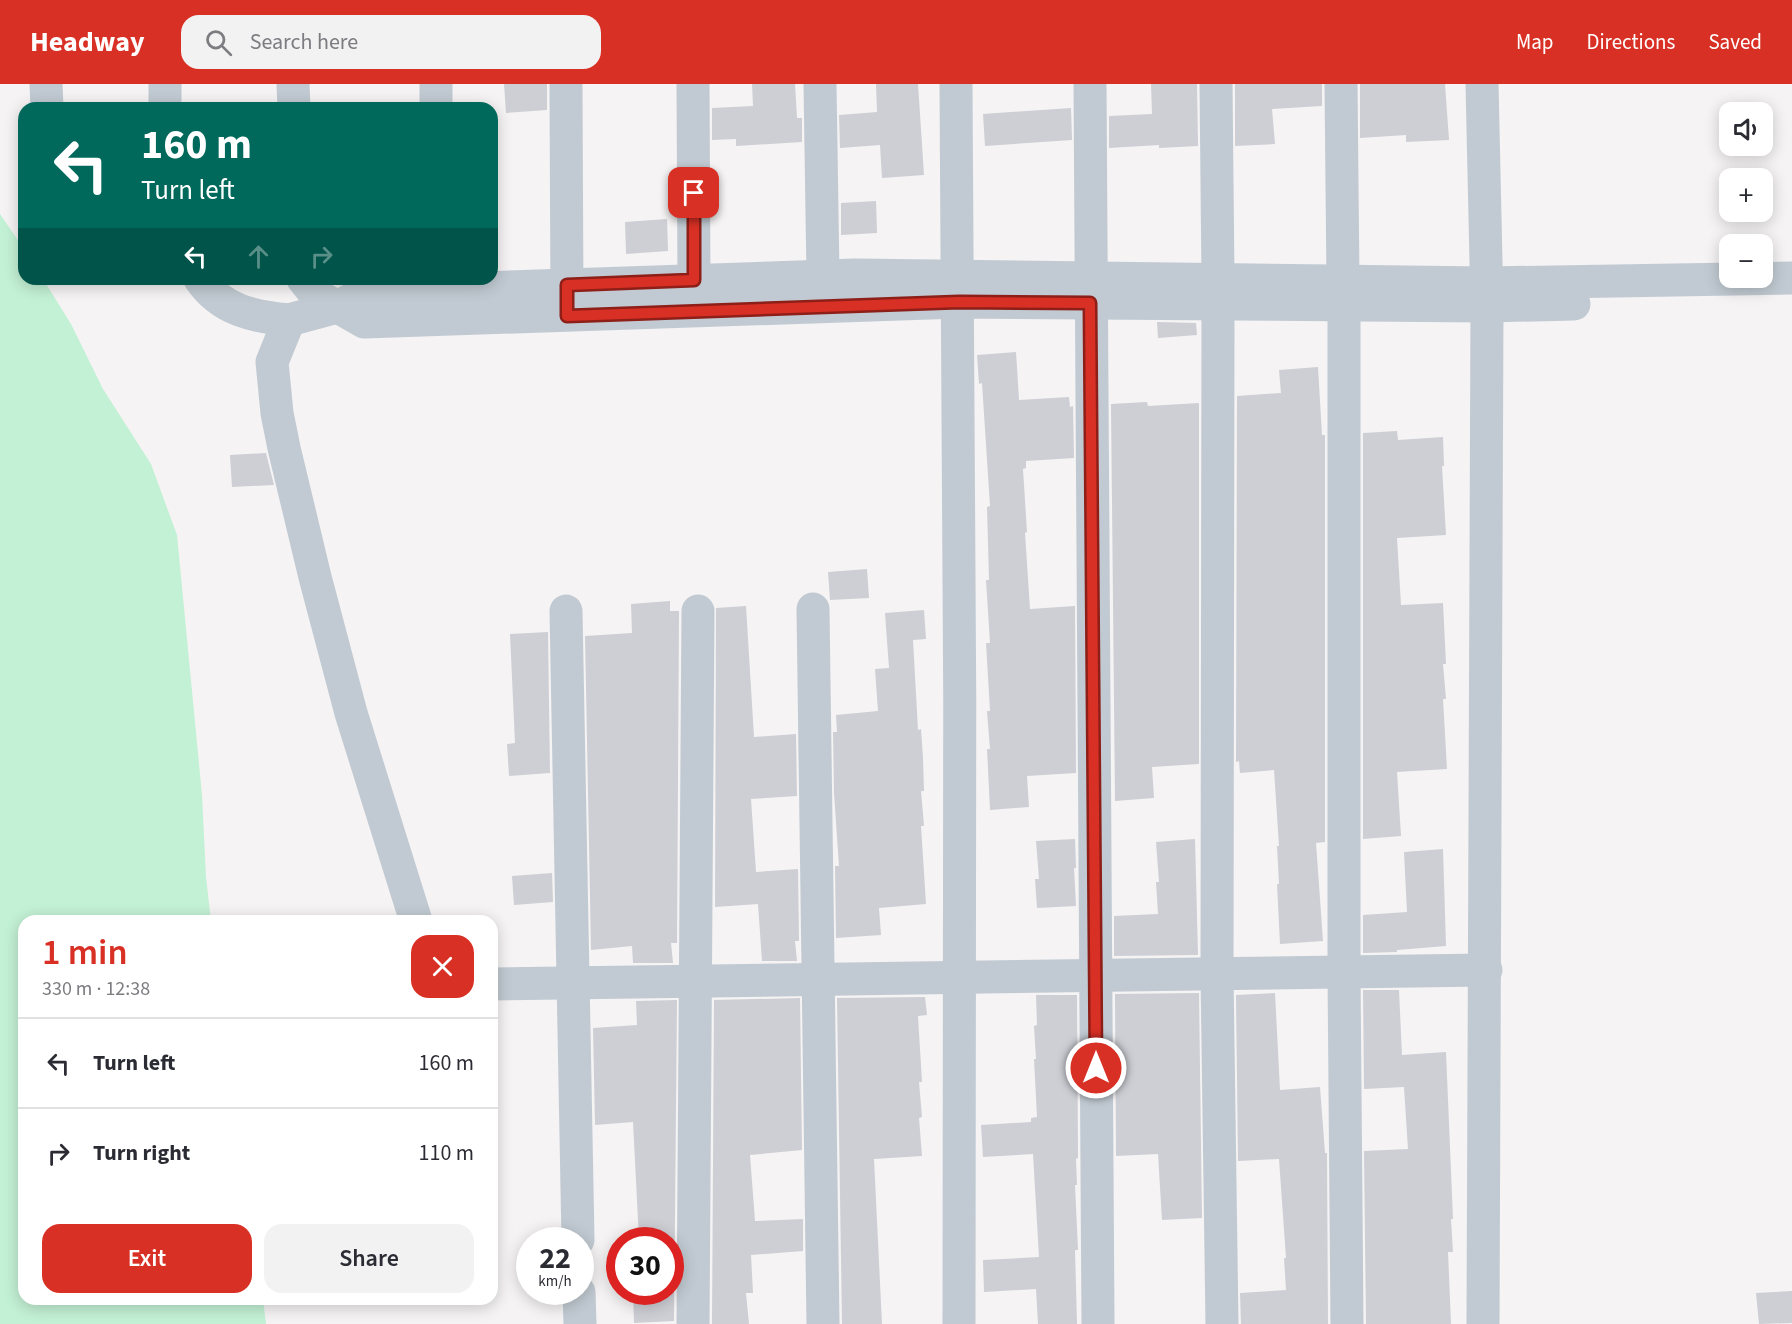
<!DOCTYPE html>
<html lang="en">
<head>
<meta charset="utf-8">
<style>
	body { margin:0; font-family:"Source Sans 3",sans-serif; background:#f2f2f3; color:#2b2b33; height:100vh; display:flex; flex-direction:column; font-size:22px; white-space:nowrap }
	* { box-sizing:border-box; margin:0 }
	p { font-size:20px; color:#7c7c81 }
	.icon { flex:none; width:33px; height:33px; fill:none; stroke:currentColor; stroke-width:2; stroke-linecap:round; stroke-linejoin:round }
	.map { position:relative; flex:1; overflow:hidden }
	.panel { position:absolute; left:18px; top:831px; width:480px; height:390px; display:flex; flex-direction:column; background:#fff; border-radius:18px; box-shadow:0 3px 15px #0003 }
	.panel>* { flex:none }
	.banner { position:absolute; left:18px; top:18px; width:480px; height:183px; border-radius:18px; box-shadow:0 3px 15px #0003; background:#00695c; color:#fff; overflow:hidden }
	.fabs { position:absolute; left:1719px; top:18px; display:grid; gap:12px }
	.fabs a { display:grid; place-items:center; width:54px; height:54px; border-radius:12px; background:#fff; box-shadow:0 3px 15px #0003; font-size:30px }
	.speed { position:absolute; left:516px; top:1143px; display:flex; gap:12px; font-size:30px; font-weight:700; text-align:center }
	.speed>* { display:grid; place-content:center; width:78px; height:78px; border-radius:50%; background:#fff; box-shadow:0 3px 15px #0003; line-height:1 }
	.speed small { font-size:15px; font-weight:400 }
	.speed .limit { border:9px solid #d22; background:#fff; color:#111 }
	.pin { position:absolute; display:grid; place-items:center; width:51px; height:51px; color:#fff; margin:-26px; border-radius:12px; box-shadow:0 3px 9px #0006 }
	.me { position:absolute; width:66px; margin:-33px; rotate:0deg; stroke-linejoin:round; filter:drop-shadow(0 0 4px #0008) }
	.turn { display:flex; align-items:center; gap:21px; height:126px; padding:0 24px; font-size:27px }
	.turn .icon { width:78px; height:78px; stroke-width:2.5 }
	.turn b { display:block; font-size:42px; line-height:51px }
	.lanes { display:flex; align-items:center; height:57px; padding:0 24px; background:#0003; justify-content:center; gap:30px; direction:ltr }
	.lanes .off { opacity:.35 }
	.round { display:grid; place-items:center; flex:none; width:63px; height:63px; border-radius:18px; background:#f2f2f3 }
	.overview { display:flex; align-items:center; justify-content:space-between; height:102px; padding:0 24px }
	h1 { font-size:36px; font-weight:600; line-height:45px; color:#d93025 }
	.action { display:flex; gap:12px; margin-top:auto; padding:12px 24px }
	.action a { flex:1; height:69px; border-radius:18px; background:#d93025; color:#fff; font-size:24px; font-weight:600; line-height:69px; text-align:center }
	.action a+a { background:#f2f2f3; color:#2b2b33 }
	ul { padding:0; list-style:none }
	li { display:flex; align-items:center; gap:18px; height:90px; padding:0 24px; border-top:2px solid #e1e1e2 }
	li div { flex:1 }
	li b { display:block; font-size:22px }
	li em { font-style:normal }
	header { display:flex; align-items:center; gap:36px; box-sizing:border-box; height:84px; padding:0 30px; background:#d93025; color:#fff }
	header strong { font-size:28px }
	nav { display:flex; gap:33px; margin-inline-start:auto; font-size:21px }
	.search { width:420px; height:54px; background:#f2f2f3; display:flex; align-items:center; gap:15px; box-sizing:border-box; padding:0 21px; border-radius:18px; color:#7c7c81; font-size:22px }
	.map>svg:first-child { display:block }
</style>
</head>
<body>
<header>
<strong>Headway</strong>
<div class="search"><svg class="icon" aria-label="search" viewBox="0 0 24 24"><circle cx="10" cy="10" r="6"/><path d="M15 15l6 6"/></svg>Search here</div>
<nav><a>Map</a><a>Directions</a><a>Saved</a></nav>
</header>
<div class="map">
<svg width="1792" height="1240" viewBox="0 0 1792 1240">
	<rect width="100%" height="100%" fill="#f5f3f3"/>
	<!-- green -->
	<polygon fill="#c3f1d5" points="0,130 24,165 24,195 43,195 71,240 103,305 151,380 177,451 202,711 206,793 211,837 24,837 24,1215 263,1215 266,1240 0,1240"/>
	<!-- building -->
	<g fill="#cdcfd5">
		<polygon points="504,0 547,0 547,26 506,29"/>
		<polygon points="752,0 795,0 797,34 802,34 802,58 736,62 736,55 712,56 712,24 753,22"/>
		<polygon points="876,0 918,0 924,91 882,94 880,61 840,64 839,31 877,28"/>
		<polygon points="1151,0 1197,0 1198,62 1159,64 1159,61 1109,64 1109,32 1152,30"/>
		<polygon points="1235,0 1322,0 1322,22 1272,25 1275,60 1235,62"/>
		<polygon points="1360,0 1445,0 1449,56 1406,58 1406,51 1360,54"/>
		<polygon points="1071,24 1072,56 985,62 983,30"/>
		<polygon points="876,117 877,149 841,151 841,119"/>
		<polygon points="667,135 668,167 626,170 625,138"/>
		<polygon points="1157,238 1196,239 1197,251 1158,254"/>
		<polygon points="1016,268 1019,316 1069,313 1070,323 1073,322 1074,374 1026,377 1026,384 1023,385 1027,448 1025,449 1030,525 1075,522 1076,689 1027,692 1029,723 990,726 987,665 990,665 987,627 990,627 986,559 990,559 986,496 989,496 987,423 990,422 982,299 979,300 977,271"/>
		<polygon points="1318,283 1322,351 1325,351 1325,758 1316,759 1323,857 1280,860 1277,800 1279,800 1277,762 1279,762 1274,686 1240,689 1239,677 1236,678 1237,312 1281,309 1279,286"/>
		<polygon points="1147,318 1148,322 1199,319 1199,680 1152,683 1154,714 1115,717 1111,320"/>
		<polygon points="1397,347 1398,356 1443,353 1444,382 1442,382 1446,451 1397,454 1401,521 1443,519 1446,580 1443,580 1446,615 1443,615 1447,685 1397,688 1401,752 1363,755 1363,349"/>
		<polygon points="266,369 274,401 232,403 230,371"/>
		<polygon points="867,485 869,514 830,516 828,488"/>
		<polygon points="670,517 670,527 679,527 677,859 671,859 673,879 633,879 632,862 591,866 585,552 632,549 631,520"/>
		<polygon points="746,522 754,653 796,650 797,712 751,715 756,788 798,785 799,857 795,857 797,877 762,877 758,820 715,823 716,524"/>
		<polygon points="924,526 926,555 913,556 918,646 921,645 923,674 924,707 921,707 924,742 921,742 926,820 879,824 881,851 836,854 835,782 839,782 834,709 833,648 837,648 836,631 878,627 875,585 889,584 885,529"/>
		<polygon points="548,548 550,689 509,692 507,660 515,659 510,550"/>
		<polygon points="1075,755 1076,784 1074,784 1076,822 1037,824 1035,795 1039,795 1036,757"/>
		<polygon points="1195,755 1198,871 1114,872 1114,832 1158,830 1156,798 1159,798 1156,758"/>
		<polygon points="1443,765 1446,862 1397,866 1397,868 1363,869 1363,831 1407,828 1404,768"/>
		<polygon points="552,789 553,818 514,821 512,792"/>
		<polygon points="1363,906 1399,906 1402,971 1446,968 1453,1135 1451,1135 1453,1168 1448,1168 1451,1240 1366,1240 1364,1067 1408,1065 1404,1003 1364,1005"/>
		<polygon points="1199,909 1202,1134 1162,1136 1158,1070 1116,1072 1115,910"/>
		<polygon points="1275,909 1280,1006 1320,1003 1325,1069 1327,1069 1328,1240 1241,1240 1240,1209 1286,1206 1284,1174 1286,1174 1279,1075 1238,1077 1236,911"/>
		<polygon points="1036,911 1077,911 1078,1074 1076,1075 1077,1101 1075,1101 1078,1166 1075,1166 1077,1240 1038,1240 1036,1205 984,1208 983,1176 1039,1173 1033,1070 983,1073 981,1041 1031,1038 1031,1034 1037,1033 1034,975 1036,975 1034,942 1037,941"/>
		<polygon points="925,913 927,931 918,932 922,998 919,998 922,1033 919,1034 922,1072 874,1075 882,1240 842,1240 837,914"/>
		<polygon points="800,914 802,1066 750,1071 755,1137 803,1135 803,1167 751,1171 753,1209 746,1209 749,1240 712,1240 714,916"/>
		<polygon points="677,916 674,1237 634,1239 633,1211 670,1208 670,1156 639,1156 633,1038 595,1041 593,944 637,941 636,917"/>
		<polygon points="1792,1207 1792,1239 1759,1240 1756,1209"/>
	</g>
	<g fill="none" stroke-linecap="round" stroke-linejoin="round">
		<!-- minor -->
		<g stroke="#c1cad2" stroke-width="33">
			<polyline points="46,0 47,24"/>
			<polyline points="293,0 294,24"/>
			<polyline points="436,0 436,24"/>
			<polyline points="566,0 567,221"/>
			<polyline points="693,0 694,196"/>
			<polyline points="820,0 823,192"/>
			<path d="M 956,0 C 960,413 961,827 959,1240"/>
			<polyline points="1090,0 1098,1240"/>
			<polyline points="1216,0 1218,195"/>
			<polyline points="1341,0 1343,197"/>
			<polyline points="1482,0 1487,222 1483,1240"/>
			<polyline points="165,24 165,0"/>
			<path d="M 200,195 C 221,226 254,233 289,236"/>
			<polyline points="303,195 315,210 364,238 959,218 1487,222 1574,220"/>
			<polyline points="1218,219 1217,890 1222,1240"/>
			<polyline points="1344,221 1344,888 1347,1240"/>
			<polyline points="813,525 823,1240"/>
			<polyline points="566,527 578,1156"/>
			<polyline points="416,837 351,629 315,493 284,364 277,329 272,278 289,236 337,223 365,208 855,191 1486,199 1792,194"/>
			<polyline points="492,900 1486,886"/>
			<polyline points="579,1208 580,1240"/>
			<polyline points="693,1240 698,527"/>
		</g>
	</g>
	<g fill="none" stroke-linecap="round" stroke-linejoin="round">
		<!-- route casing -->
		<g stroke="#8d1f18" stroke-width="15">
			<polyline id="route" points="694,109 694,196 567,201 567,232 959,218 1090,219 1096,984"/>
		</g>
		<!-- route -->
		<use href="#route" stroke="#d93025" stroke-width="10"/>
	</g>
</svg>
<div class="fabs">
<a><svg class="icon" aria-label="sound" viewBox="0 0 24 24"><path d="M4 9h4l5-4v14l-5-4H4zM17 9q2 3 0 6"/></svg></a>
<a>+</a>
<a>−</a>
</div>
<div class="speed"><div>22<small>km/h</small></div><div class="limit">30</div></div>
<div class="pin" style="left:694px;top:109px;background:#d93025"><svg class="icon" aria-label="arrive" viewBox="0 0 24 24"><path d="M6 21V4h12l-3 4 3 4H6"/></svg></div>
<svg class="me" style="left:1096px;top:984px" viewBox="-20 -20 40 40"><circle r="17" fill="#d93025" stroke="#fff" stroke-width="3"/><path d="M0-11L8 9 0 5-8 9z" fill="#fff"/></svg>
<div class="banner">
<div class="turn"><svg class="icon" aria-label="left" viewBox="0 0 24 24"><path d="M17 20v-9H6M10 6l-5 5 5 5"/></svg><div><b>160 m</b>Turn left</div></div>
<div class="lanes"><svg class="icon" aria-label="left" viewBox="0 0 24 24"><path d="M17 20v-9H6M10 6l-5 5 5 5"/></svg><svg class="icon off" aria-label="ahead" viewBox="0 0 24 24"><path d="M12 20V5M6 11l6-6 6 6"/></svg><svg class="icon off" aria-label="right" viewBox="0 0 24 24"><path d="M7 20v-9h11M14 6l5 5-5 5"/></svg></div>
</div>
<section class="panel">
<div class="overview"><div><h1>1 min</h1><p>330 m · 12:38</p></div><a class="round" style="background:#d93025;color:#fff"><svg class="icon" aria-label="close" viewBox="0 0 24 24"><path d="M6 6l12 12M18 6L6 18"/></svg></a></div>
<ul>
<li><svg class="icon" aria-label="left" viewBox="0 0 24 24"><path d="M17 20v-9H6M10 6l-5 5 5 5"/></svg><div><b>Turn left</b></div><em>160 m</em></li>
<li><svg class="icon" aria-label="right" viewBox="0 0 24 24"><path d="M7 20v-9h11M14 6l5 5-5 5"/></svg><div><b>Turn right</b></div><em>110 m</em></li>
</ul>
<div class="action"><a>Exit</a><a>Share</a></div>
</section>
</div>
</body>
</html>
